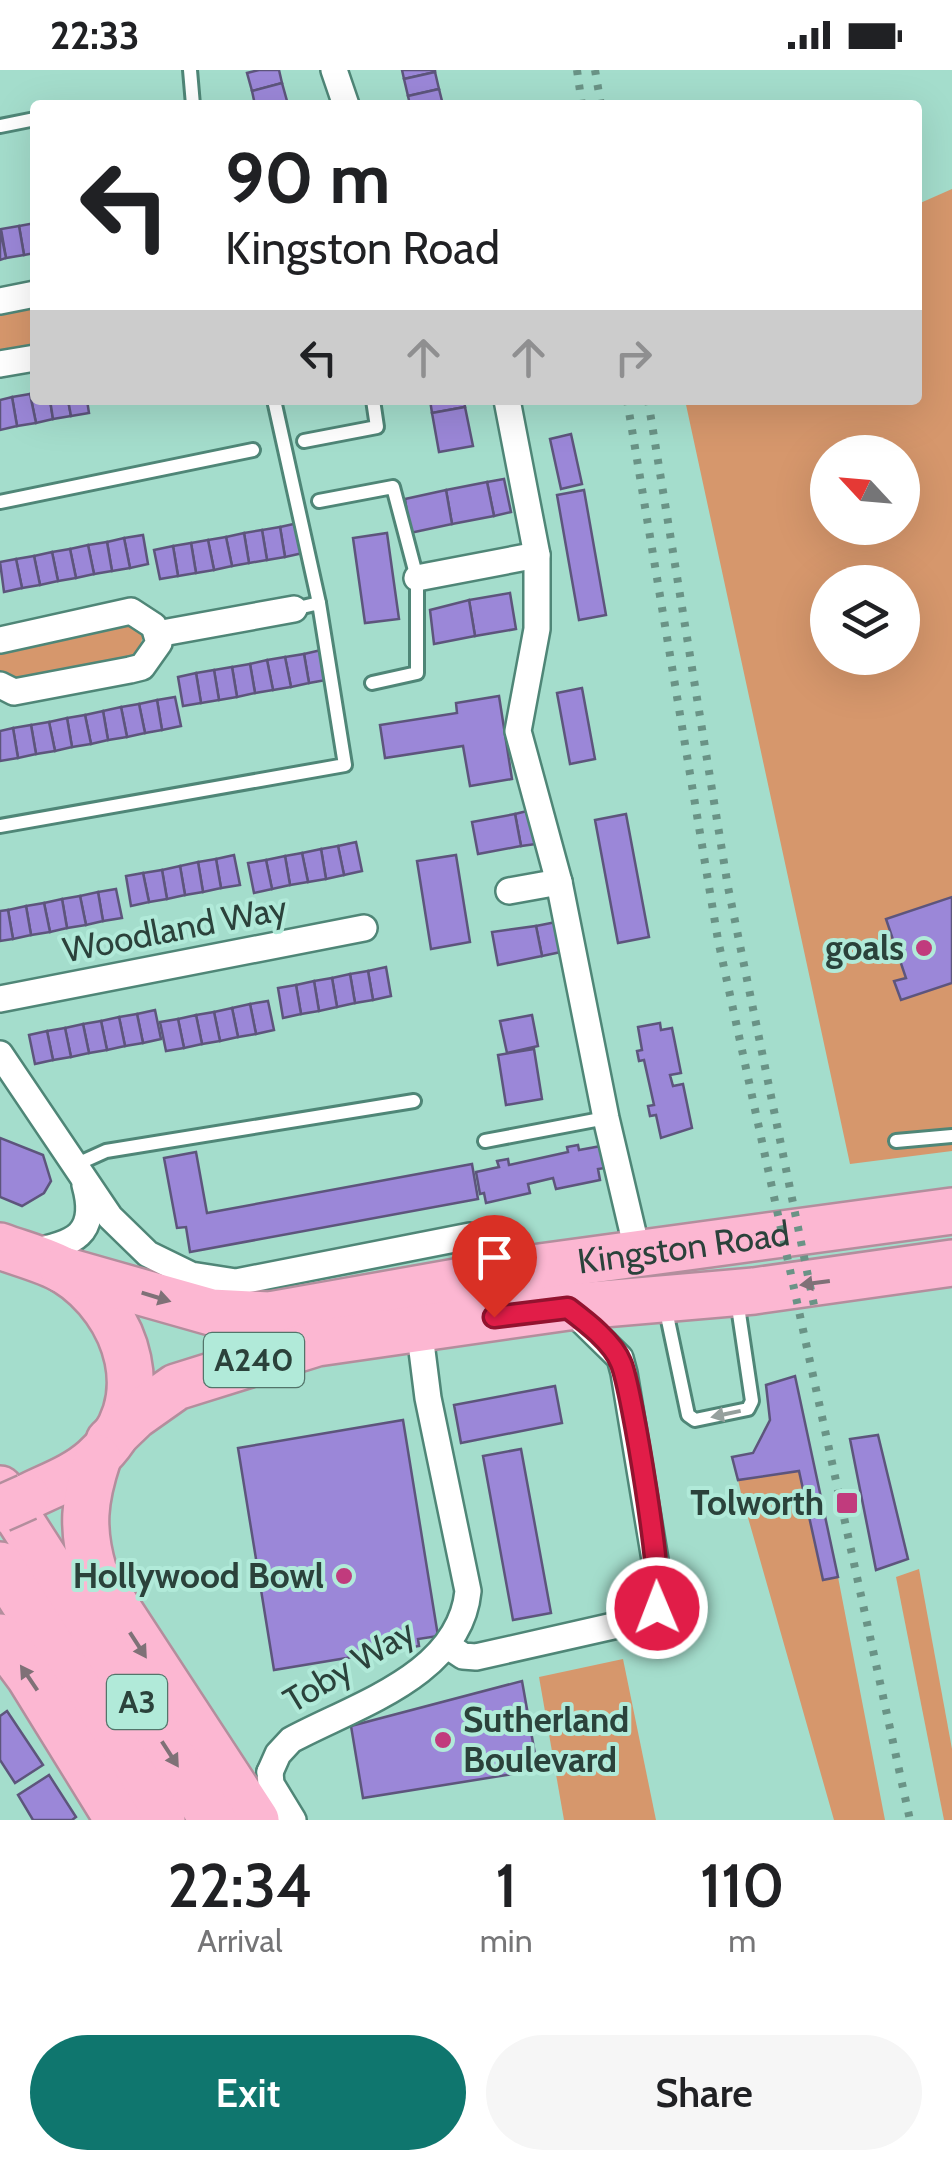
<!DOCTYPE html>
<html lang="en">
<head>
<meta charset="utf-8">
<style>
	body { margin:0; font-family:Cabin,sans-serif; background:#f6f6f6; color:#202124; height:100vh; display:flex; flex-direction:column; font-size:38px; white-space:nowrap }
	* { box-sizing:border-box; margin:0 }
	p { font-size:32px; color:#757577 }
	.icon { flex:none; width:55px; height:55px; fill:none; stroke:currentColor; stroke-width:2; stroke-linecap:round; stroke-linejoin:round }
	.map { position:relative; height:1750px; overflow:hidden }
	.drawer { display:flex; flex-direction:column; background:#fff; flex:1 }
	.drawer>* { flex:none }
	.guide { position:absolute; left:30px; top:30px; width:892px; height:305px; border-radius:10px; box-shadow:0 10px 40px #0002; background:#fff; color:#202124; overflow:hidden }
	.needle { width:65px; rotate:296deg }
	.fabs { position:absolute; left:810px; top:365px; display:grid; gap:20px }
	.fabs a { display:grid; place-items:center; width:110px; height:110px; border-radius:50%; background:#fff; box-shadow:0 10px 40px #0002; font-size:50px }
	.pin { position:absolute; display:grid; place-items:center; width:85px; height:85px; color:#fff; margin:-102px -42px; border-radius:50% 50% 50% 0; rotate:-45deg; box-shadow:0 0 10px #0007 }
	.pin .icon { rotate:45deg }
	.me { position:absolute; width:110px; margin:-55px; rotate:359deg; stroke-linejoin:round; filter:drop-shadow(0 0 8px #0008) }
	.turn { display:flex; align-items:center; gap:35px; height:210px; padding:0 30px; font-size:45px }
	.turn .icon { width:130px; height:130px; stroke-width:2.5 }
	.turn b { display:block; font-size:70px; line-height:85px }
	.lanes { display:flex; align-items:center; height:95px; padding:0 30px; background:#0003; justify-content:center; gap:50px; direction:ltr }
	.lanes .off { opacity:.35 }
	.eta { display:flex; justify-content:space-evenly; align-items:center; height:170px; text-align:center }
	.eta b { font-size:60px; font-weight:600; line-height:70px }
	.button { display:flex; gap:20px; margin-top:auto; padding:20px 30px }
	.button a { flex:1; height:115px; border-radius:60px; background:#0f766e; color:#fff; font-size:40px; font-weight:600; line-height:115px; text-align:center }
	.button a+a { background:#f6f6f6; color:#202124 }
	.status { display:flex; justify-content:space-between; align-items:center; height:70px; padding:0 50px; background:#fff; direction:ltr }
	.status svg { height:28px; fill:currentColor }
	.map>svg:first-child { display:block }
</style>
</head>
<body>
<div class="status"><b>22:33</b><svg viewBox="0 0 49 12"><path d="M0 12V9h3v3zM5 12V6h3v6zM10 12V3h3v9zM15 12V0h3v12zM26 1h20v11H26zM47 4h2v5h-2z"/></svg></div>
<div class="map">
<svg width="952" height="1750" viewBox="0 0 952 1750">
	<rect width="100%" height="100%" fill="#a4ddcc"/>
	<!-- green -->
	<g fill="#d6976c" fill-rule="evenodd">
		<path d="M 952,119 L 952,1081 L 850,1094 L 685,330 L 918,330 L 918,134 ZM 828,382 L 902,382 L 902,458 L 828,458 ZM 828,512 L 902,512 L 902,588 L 828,588 Z"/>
		<polygon points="35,231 35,278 0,285 0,238"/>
		<polygon points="124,549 143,565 140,578 129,590 16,611 0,602 0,583 10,574"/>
		<polygon points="799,1401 822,1509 838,1507 885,1750 834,1750 741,1423 738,1410"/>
		<polygon points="919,1499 952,1679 952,1750 944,1750 896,1507"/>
		<polygon points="623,1589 656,1750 564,1750 539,1607"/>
	</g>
	<!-- building -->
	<g fill="#9b87d8" stroke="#5d557c" stroke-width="2.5">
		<polygon points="259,0 279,0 282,13 252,21 247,3"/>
		<polygon points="402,0 435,0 435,2 404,9"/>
		<polygon points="435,2 439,19 408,26 404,9"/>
		<polygon points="282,13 287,31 255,35 252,21"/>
		<polygon points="439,19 443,35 410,35 408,26"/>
		<polygon points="35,153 35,183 24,185 19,156"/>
		<polygon points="19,156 24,185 6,188 1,159"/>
		<polygon points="0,159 6,188 0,190"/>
		<polygon points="35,323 35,330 50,330 53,349 36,353 30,324"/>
		<polygon points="30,324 36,353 17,356 12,327"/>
		<polygon points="12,327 17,356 0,360 0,330"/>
		<polygon points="50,330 68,330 71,346 53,349"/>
		<polygon points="68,330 87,330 89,343 71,346"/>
		<polygon points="430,330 464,330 465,337 432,343"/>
		<polygon points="465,337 473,376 439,382 432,343"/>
		<polygon points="571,364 582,414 561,419 550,369"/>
		<polygon points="504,409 511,442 494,446 487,412"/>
		<polygon points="487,412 494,446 452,454 446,420"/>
		<polygon points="446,420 452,454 410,463 405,429"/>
		<polygon points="584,420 606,545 579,550 557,425"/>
		<polygon points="298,453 303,483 285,487 280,457"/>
		<polygon points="280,457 285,487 267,490 262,460"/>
		<polygon points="262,460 267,490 249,493 244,463"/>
		<polygon points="244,463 249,493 232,496 226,467"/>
		<polygon points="387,463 399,549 365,553 353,468"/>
		<polygon points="143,465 148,494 130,498 124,468"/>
		<polygon points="226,467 232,496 214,500 208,470"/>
		<polygon points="124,468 130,498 112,501 107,472"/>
		<polygon points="208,470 214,500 196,503 191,473"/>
		<polygon points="107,472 112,501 94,504 88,475"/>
		<polygon points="191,473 196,503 178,506 173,476"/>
		<polygon points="88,475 94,504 76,508 70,479"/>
		<polygon points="173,476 178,506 160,509 154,480"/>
		<polygon points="70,479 76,508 58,511 52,482"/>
		<polygon points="52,482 58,511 40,515 34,486"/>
		<polygon points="34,486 40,515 22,518 16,489"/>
		<polygon points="16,489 22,518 4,522 0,492"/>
		<polygon points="510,523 516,559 475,566 469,530"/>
		<polygon points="469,530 475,566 434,574 430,540"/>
		<polygon points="321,580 326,610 309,613 304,584"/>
		<polygon points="304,584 309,613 291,617 285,587"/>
		<polygon points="285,587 291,617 273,620 267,590"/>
		<polygon points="267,590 273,620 255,623 250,594"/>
		<polygon points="250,594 255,623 237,627 232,597"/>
		<polygon points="232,597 237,627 219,630 214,600"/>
		<polygon points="214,600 219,630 201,633 196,603"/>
		<polygon points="196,603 201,633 183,636 178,607"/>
		<polygon points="582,618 595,689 570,694 557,623"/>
		<polygon points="499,626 512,709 470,716 463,676 385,688 380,655 457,643 456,633"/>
		<polygon points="175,627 181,656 162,660 157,630"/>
		<polygon points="157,630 162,660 145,663 139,634"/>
		<polygon points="139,634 145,663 127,667 121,637"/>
		<polygon points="121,637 127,667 108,670 103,641"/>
		<polygon points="103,641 108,670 91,674 85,645"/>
		<polygon points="85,645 91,674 72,677 67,648"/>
		<polygon points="67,648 72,677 55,681 49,652"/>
		<polygon points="49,652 55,681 36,684 31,655"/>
		<polygon points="31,655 36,684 18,688 13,658"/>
		<polygon points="13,658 18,688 0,691 0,661"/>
		<polygon points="531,740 536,774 521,776 515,744"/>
		<polygon points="515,744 521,776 478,784 472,752"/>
		<polygon points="626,744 649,867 618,873 595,750"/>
		<polygon points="356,772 362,801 344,805 338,776"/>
		<polygon points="338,776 344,805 326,809 321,779"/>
		<polygon points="321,779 326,809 308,812 302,783"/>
		<polygon points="302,783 308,812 290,815 285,786"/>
		<polygon points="234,785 240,815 221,818 216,789"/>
		<polygon points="456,785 470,872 431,879 417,791"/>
		<polygon points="285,786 290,815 272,819 266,790"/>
		<polygon points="216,789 221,818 203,822 198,792"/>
		<polygon points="266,790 272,819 254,823 248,793"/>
		<polygon points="198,792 203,822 185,825 180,796"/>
		<polygon points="180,796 185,825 167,829 162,800"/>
		<polygon points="162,800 167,829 149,832 143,803"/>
		<polygon points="143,803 149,832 131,836 126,806"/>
		<polygon points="116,819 122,848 103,851 98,822"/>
		<polygon points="98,822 103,851 86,855 80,826"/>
		<polygon points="80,826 86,855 67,858 62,829"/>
		<polygon points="952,827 952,913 901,930 894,911 906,908 886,849"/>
		<polygon points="62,829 67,858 50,862 44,833"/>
		<polygon points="44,833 50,862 31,865 26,836"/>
		<polygon points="26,836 31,865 13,869 8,840"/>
		<polygon points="8,840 13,869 0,871 0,841"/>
		<polygon points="556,852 561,882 542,886 536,856"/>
		<polygon points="536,856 542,886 498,895 492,862"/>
		<polygon points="386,897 391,926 373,930 368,901"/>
		<polygon points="368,901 373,930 355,933 350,904"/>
		<polygon points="350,904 355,933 337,937 332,908"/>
		<polygon points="332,908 337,937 319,941 314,911"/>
		<polygon points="314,911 319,941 301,944 296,915"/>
		<polygon points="296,915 301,944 283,948 278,918"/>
		<polygon points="268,931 274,960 256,964 250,934"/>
		<polygon points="250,934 256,964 238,967 232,938"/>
		<polygon points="232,938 238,967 220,971 214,942"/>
		<polygon points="155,940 161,969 143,973 137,944"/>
		<polygon points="214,942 220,971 202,974 196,945"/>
		<polygon points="137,944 143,973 125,976 119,947"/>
		<polygon points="196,945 202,974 184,978 178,949"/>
		<polygon points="532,945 538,976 507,983 500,951"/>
		<polygon points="119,947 125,976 107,980 101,951"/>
		<polygon points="178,949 184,978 166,981 160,952"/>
		<polygon points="101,951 107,980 89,983 83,954"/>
		<polygon points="660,953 661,960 672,958 681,1003 670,1005 673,1016 683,1014 692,1058 661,1068 656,1045 650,1046 648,1036 654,1035 644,990 639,991 637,981 642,980 638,957"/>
		<polygon points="83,954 89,983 71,987 65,958"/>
		<polygon points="65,958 71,987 53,990 47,961"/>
		<polygon points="47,961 53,990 35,994 29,965"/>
		<polygon points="534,979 542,1029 506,1035 498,985"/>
		<polygon points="0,1068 43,1085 51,1111 44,1123 22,1136 0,1127"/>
		<polygon points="578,1075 579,1080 601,1076 605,1098 598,1099 600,1110 556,1119 553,1108 528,1114 530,1123 486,1133 484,1123 480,1124 476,1102 499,1097 497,1091 508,1089 509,1095 568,1082 567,1077"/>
		<polygon points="196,1082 207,1143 472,1094 478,1129 190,1182 186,1157 177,1158 164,1088"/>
		<polygon points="795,1306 838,1507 823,1510 799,1401 738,1410 732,1387 753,1383 770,1350 766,1315"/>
		<polygon points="555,1316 562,1353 461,1373 454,1335"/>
		<polygon points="403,1350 438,1566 418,1569 419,1576 274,1600 238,1378"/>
		<polygon points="878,1365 908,1489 876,1500 850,1369"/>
		<polygon points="521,1379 551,1543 513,1550 483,1386"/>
		<polygon points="522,1611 535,1684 544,1699 363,1728 351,1656"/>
		<polygon points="7,1641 43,1695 15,1713 0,1690 0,1646"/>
		<polygon points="49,1705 76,1747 72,1750 33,1750 18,1725"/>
	</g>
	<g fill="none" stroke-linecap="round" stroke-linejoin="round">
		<!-- lane casing -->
		<g stroke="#4f8677" stroke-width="18">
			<g id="lane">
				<polyline points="190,0 193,35"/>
				<polyline points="0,56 35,49"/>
				<polyline points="274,330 319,533"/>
				<polyline points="304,371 377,357 373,330"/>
				<polyline points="319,431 393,417 417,508 417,603 372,613"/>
				<polyline points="0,432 253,380"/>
				<polyline points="0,756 345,695 319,533 294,539"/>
				<polyline points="485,1071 606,1048"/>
				<polyline points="896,1071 952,1066"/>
				<polyline points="75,1095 106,1081 414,1031"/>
				<polyline points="665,1236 688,1345 695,1350 748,1339 752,1331 737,1230"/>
			</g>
		</g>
		<!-- street casing -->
		<g stroke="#4f8677" stroke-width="30">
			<g id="street">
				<polyline points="334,0 346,35"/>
				<polyline points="0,231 35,224"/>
				<polyline points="0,294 35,288"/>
				<polyline points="507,330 537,485 537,559 518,661 559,812 606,1048 638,1184"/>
				<polyline points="417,508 537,485"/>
				<polyline points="157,564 294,539"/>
				<polyline points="0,570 131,541 154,556 159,573 142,597 130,600 14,622 0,615"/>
				<polyline points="509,821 559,812"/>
				<polyline points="0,929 364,858"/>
				<polyline points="0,984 110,1147 148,1184 191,1205 236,1212 470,1166"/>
				<path d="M 31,1182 C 73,1174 99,1165 85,1115"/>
				<polyline points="448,1576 463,1586 476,1587 644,1549 657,1538 661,1526 624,1303 620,1288 568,1237"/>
				<path d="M 270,1702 L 278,1684 L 291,1670 C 356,1635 460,1605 468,1521 L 428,1328 L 419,1257"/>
				<polyline points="270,1702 271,1714 293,1750"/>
			</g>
		</g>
		<!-- highway casing -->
		<g stroke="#b38e9d" stroke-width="50">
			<g id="highway">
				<path d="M 0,1176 C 21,1184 46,1190 65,1201 C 129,1241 159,1334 94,1390 C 75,1407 49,1416 27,1427"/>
				<path id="s1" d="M 63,1200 L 211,1242 L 270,1245 L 540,1197 L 952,1141"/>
				<polyline points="109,1371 135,1346 176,1317 317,1273 568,1237 754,1221 952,1193"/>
				<path d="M 98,1388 C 84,1430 81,1459 94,1502 L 256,1750"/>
				<polyline points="0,1419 213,1750"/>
				<polyline points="0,1495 162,1750"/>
				<polyline points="0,1567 29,1606 118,1750"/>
			</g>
		</g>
		<!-- lane -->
		<use href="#lane" stroke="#fff" stroke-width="12"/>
		<!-- street -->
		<use href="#street" stroke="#fff" stroke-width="25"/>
		<!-- highway -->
		<use href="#highway" stroke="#fcb7d2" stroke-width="45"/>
		<!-- rail -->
		<g stroke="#6a9386" stroke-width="8" stroke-dasharray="5 10" stroke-linecap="butt">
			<polyline points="577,0 582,35"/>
			<polyline points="595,0 601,35"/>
			<polyline points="627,330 718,870 910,1750"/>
			<polyline points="648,330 728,817 815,1240"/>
		</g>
		<!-- highway-bridge casing -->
		<g stroke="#b38e9d" stroke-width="50" stroke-linecap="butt">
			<polyline id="highway-bridge" points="0,1439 27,1427"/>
		</g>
		<!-- highway-bridge -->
		<use href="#highway-bridge" stroke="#fcb7d2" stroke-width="45"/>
	</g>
	<!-- one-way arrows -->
	<defs><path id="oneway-solid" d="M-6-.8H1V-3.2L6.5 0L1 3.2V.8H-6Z" transform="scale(2.5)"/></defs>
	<g fill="#7f7177">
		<use href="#oneway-solid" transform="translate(815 1213) rotate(172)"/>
		<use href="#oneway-solid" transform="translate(156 1227) rotate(17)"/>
		<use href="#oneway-solid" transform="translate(138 1575) rotate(57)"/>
		<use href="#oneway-solid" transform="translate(29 1608) rotate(-124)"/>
		<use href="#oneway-solid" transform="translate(170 1684) rotate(57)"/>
	</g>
	<use fill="#95a09d" href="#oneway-solid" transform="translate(726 1344) rotate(168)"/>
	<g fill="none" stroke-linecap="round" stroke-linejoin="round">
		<!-- route casing -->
		<g stroke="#92132f" stroke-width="25">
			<path id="route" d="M 494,1247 L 568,1238 C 585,1251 613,1272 621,1293 C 632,1319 664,1517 657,1538"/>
		</g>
		<!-- route -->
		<use href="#route" stroke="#e11d48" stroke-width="18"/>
	</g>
	<!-- markers -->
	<g fill="#c13b7d" stroke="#b1ead9" stroke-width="4">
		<circle cx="924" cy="878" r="10"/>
		<rect x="835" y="1421" width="24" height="24" rx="5"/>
		<circle cx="344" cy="1506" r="10"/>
		<circle cx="443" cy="1670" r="10"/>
	</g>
	<g text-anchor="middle" stroke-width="8" stroke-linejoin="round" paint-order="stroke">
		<!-- shield labels -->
		<g fill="#b1ead9" stroke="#53746a" stroke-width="2.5">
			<rect x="204" y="1263" width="100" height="54" rx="8"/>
			<rect x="107" y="1605" width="60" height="54" rx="8"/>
		</g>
		<g font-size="32" font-weight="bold" fill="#2b423b">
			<text x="254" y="1301">A240</text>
			<text x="137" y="1643">A3</text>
		</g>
		<!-- street labels -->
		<g font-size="35" fill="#2b423b" stroke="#b1ead9">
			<text transform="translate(175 859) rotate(-11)" y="12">Woodland Way</text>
			<text dy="12" stroke="none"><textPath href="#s1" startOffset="632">Kingston Road</textPath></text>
			<text transform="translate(349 1596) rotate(-31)" y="12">Toby Way</text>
		</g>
		<!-- poi labels -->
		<g font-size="35" font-weight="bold" fill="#2b423b" stroke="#b1ead9" text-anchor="end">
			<text x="904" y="890">goals</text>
			<text x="824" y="1445">Tolworth</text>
			<text x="324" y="1518">Hollywood Bowl</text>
			<text x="463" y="1662" text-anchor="start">Sutherland<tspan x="463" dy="40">Boulevard</tspan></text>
		</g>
	</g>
</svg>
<div class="fabs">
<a><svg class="needle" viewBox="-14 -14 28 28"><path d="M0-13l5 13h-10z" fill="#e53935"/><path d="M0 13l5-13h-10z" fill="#757577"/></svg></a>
<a><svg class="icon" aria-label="layers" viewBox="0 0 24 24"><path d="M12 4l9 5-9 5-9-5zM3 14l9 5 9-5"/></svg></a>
</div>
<div class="pin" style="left:494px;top:1247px;background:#d93025"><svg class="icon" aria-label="arrive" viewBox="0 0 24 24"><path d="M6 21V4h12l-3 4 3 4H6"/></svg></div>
<svg class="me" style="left:657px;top:1538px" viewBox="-20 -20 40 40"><circle r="17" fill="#e11d48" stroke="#fff" stroke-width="3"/><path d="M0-11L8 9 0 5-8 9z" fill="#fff"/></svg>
<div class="guide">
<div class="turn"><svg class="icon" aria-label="left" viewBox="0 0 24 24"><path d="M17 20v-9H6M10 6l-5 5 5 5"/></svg><div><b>90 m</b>Kingston Road</div></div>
<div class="lanes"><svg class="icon" aria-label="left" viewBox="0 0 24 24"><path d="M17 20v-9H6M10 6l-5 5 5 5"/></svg><svg class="icon off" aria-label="ahead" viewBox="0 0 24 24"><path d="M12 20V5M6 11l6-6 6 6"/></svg><svg class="icon off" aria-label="ahead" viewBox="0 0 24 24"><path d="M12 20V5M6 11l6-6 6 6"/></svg><svg class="icon off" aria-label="right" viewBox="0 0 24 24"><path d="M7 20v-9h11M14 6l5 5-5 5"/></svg></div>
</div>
</div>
<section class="drawer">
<div class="eta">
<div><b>22:34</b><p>Arrival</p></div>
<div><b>1</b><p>min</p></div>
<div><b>110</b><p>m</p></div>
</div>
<div class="button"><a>Exit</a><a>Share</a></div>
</section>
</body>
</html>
